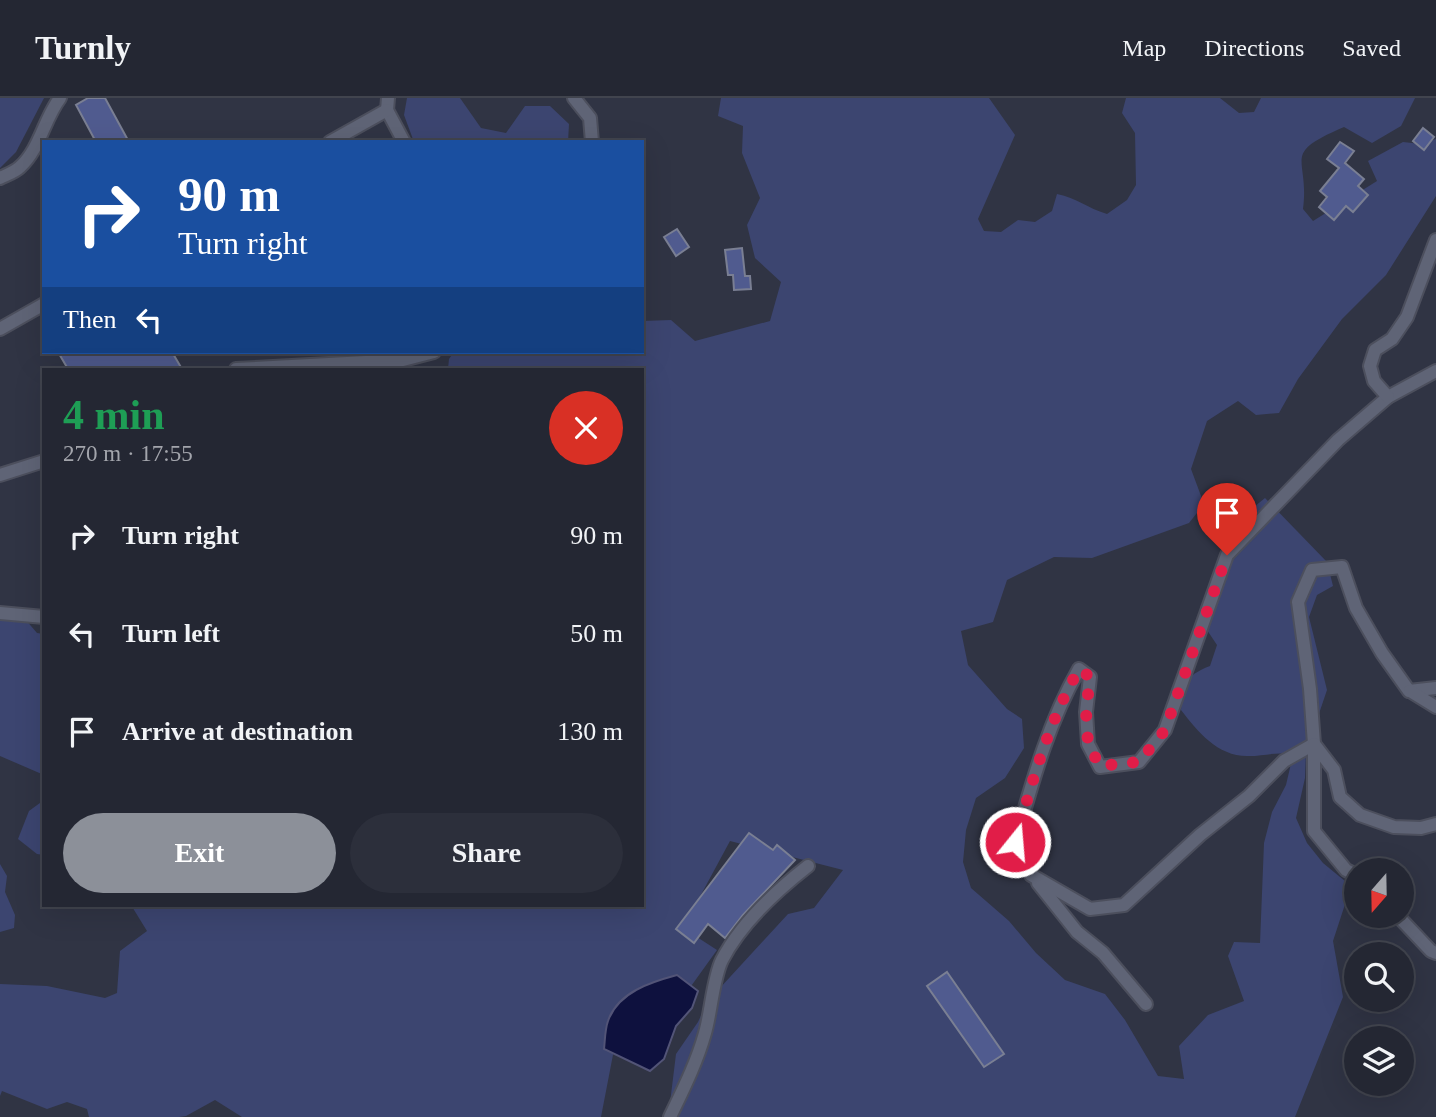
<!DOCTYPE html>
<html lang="en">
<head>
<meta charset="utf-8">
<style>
	body { margin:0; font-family:"Times New Roman",serif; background:#2c2f3b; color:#f1f3f6; height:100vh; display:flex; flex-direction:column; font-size:26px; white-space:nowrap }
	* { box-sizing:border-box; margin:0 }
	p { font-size:23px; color:#a3a5ac }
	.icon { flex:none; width:38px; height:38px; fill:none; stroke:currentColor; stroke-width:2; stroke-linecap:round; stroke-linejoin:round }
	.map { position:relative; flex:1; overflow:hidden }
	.panel { position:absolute; left:42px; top:270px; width:602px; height:539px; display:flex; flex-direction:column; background:#242733; border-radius:0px; box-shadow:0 7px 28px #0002,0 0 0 2px #41444e }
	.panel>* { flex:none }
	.guide { position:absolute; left:42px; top:42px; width:602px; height:214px; border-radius:0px; box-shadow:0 7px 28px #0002,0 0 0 2px #41444e; background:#1a4fa0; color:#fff; overflow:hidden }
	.needle { width:46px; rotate:200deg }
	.fabs { position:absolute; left:1344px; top:760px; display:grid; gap:14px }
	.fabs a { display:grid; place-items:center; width:70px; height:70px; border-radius:50%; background:#242733; box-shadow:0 7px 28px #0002,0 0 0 2px #41444e; font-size:35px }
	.pin { position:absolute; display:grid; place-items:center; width:60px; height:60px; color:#fff; margin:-72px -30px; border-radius:50% 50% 50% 0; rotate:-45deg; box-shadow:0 0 7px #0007 }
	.pin .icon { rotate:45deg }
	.me { position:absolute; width:77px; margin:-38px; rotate:17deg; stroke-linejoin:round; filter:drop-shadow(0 0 5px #0008) }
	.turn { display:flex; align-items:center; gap:24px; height:147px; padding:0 21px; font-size:32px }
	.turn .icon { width:91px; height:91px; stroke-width:2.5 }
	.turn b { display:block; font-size:49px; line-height:60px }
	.then { display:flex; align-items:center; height:66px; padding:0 21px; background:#0003; gap:14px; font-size:26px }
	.round { display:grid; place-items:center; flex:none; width:74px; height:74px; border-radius:37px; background:#2c2f3b }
	.head { display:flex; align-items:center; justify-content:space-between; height:119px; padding:0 21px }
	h1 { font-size:42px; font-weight:800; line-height:52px; color:#1e9e55 }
	.action { display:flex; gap:14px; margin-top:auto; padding:14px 21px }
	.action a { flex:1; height:80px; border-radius:42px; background:#8c9099; color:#fff; font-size:28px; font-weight:800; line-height:80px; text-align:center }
	.action a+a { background:#2c2f3b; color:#f1f3f6 }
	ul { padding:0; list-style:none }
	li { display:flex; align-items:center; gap:21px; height:98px; padding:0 21px }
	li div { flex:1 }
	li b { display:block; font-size:26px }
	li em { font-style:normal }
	header { display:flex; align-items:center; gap:42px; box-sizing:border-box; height:98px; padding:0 35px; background:#242733; border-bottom:2px solid #41444e }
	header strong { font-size:33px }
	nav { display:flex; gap:38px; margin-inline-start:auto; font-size:24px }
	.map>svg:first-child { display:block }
</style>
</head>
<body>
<header>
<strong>Turnly</strong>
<nav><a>Map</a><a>Directions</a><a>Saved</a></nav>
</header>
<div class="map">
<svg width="1436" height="1019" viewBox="0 0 1436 1019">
	<rect width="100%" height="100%" fill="#303444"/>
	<!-- green -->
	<g fill="#3c4570">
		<polygon points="0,0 44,0 16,54 0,70"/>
		<polygon points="407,0 460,0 481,30 506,35 525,8 550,8 569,26 568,44 414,44 404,17"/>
		<path d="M 721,0 L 989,0 L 1015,37 L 978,121 L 984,133 L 1001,134 L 1018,122 L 1035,124 L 1052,113 L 1057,96 C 1077,100 1087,110 1107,116 L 1127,102 L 1136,87 L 1135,35 L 1122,15 L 1126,0 L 1220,0 L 1239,15 L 1254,14 L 1261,0 L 1415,0 L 1401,28 L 1372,45 L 1344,29 C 1279,57 1310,58 1303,111 L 1313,123 L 1377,83 L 1368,63 L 1403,44 L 1421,46 L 1436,41 L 1436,98 L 1386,177 L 1342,221 L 1298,281 L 1279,315 L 1256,317 L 1238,303 L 1207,323 L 1191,371 L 1204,406 L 1189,425 L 1092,460 L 1054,459 L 1007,482 L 993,524 L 961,533 L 968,567 L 1007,611 L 1022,621 L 1024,650 L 1005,680 L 976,700 L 966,732 L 963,764 L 971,790 L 1009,823 L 1036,855 L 1065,882 L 1105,896 L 1125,922 L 1158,978 L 1184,981 L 1179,948 L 1208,917 L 1244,903 L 1228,858 L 1234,844 L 1260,845 L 1264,745 L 1272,714 L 1286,687 L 1293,657 C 1277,653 1265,658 1249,658 C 1218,659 1198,634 1181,612 C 1183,587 1184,578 1210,568 L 1217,547 L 1205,529 L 1228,469 L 1244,441 L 1249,413 L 1265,400 L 1327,464 L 1333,488 L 1317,497 L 1309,519 L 1327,592 L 1306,654 L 1305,680 L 1296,720 L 1307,745 L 1323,765 L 1351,788 L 1333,843 L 1343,899 L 1295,1019 L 664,1019 L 669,1013 L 676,956 L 698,924 L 708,903 L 788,816 L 814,810 L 843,772 L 730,743 L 683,830 L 717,852 L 689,891 L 617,936 L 601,1019 L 242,1019 L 215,1002 L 186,1018 L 179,1019 L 89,1019 L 87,1011 L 67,1004 L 47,1011 L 2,993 L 0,998 L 0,886 L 47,888 L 105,900 L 117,895 L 120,853 L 147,833 L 131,807 L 642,807 L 642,271 L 448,271 L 449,261 L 454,254 L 642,254 L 642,223 L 671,222 L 695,243 L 770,223 L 781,184 L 755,160 L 747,127 L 760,100 L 742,55 L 743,28 L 718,18 Z"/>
		<polygon points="0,520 25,521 37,535 44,536 44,677 0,658"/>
		<polygon points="44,702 44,757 37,756 18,741 29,713"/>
		<polygon points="0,766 7,778 5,794 15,817 14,830 0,834"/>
	</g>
	<!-- water -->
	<path fill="#0e113e" stroke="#525477" stroke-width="2" d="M 677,877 L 698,893 L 692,910 L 676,928 L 664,961 L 650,973 L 604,951 C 605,942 605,931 608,923 C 618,894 651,884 677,877 Z"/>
	<!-- building -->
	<g fill="#505b8f" stroke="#7a7f93" stroke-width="2">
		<polygon points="88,0 105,0 129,44 96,44 76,7"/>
		<polygon points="1423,30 1434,39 1424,52 1413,43"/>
		<polygon points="1340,44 1354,53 1345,65 1364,81 1358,88 1368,97 1353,114 1346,108 1334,122 1319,109 1327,99 1320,93 1339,70 1327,61"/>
		<polygon points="677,131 689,149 676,158 664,139"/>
		<polygon points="742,150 745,178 750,178 751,191 734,192 733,177 728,177 725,152"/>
		<polygon points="58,254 172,254 182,271 68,271"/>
		<polygon points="749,735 773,752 777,747 795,762 743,817 725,840 708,826 694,845 676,831"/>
		<polygon points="947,874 1004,956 984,969 927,888"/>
	</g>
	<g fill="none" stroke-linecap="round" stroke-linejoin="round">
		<!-- minor casing -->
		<g stroke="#4c4f5d" stroke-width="16">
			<g id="minor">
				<polyline points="388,0 387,12 404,44"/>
				<polyline points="574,0 590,20 592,44"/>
				<polyline points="330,44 387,12"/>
				<path d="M 0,80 C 6,77 15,74 20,69 C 40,51 44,21 60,0"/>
				<polyline points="0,231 44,206"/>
				<polyline points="236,271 403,262 434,254"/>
				<path d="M 1436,273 L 1388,299 L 1338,342 L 1227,457 L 1165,632 L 1139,664 L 1100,669 L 1088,646 L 1086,614 L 1090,579 L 1079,571 C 1048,625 1032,685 1015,745 L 1031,777 L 1090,811 L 1124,807 L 1200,737 L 1249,698 L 1284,663 L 1314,646 L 1310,591 L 1298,504 L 1312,472 L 1342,469 L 1356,510 L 1382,555 L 1409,593 L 1436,590"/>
				<polyline points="1388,299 1374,283 1370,268 1375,252 1392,241 1407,219 1436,142"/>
				<polyline points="0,377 44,363"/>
				<polyline points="0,515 44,519"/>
				<polyline points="1410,593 1436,609"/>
				<polyline points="1314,646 1334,672 1340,699 1360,717 1394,729 1421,730 1436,726"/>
				<polyline points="1314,646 1314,733 1346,772 1356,777"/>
				<polyline points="1038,785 1077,834 1103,855 1146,906"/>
				<polyline points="1397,817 1431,853 1436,855"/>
				<path d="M 670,1019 C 683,992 697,964 705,935 C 711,915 713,880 722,862 C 741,825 776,793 808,768"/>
			</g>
		</g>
		<!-- minor -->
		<use href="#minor" stroke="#5f6476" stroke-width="12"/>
	</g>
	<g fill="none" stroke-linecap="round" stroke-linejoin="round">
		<!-- route -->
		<path stroke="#e11d48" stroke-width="12" stroke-dasharray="0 21.6" d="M 1015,744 C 1032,685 1048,625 1079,571 L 1090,579 L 1086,614 L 1088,646 L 1100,668 L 1139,664 L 1165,632 L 1227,457"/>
	</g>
</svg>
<div class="fabs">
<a><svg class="needle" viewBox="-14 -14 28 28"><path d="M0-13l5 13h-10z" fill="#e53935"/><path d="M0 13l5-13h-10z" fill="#a3a5ac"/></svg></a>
<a><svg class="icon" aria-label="search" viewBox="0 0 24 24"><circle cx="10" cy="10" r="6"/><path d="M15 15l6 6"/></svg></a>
<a><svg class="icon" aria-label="layers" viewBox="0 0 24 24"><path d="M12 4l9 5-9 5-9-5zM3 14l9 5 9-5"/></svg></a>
</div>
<div class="pin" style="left:1227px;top:457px;background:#d93025"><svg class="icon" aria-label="arrive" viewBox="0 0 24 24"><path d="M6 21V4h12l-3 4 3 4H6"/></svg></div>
<svg class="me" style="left:1015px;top:744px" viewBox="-20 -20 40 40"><circle r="17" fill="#e11d48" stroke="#fff" stroke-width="3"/><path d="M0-11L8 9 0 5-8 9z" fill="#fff"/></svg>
<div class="guide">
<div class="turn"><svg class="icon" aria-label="right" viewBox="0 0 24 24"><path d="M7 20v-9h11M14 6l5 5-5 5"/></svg><div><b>90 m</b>Turn right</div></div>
<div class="then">Then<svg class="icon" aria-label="left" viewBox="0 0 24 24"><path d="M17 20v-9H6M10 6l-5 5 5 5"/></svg></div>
</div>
<section class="panel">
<div class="head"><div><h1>4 min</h1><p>270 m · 17:55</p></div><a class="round" style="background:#d93025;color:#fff"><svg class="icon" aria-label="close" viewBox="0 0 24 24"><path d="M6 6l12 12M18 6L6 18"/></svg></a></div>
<ul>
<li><svg class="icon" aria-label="right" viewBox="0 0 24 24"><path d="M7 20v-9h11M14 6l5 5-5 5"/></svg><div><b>Turn right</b></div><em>90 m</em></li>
<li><svg class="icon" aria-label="left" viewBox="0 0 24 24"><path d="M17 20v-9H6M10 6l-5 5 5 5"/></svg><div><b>Turn left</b></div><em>50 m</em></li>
<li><svg class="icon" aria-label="arrive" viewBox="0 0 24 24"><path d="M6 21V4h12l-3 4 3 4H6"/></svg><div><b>Arrive at destination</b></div><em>130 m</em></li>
</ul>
<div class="action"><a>Exit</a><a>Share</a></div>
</section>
</div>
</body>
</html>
